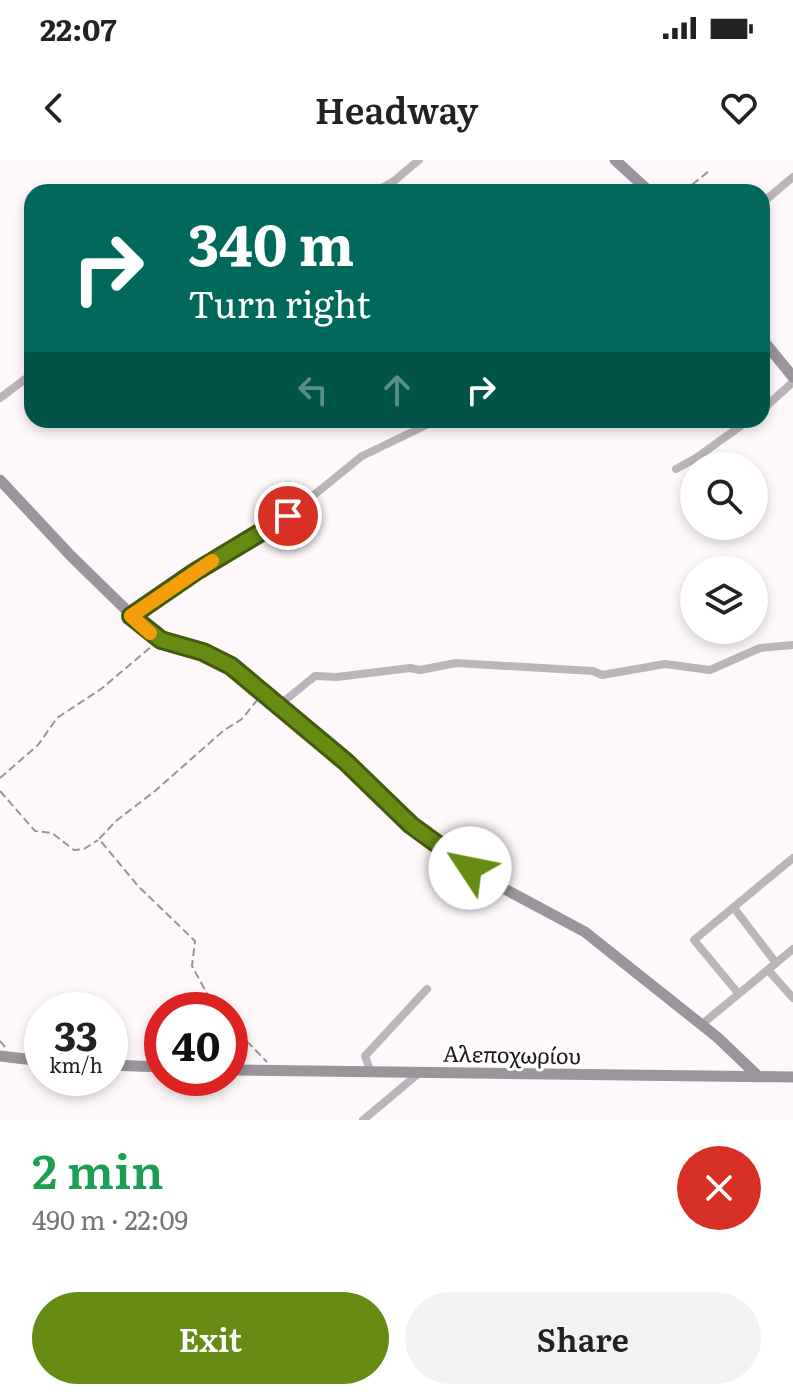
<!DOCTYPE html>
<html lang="en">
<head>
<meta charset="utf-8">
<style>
	body { margin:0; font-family:Literata,serif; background:#f2f2f2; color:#222; height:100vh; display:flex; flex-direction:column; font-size:30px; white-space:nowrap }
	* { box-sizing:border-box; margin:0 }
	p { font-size:26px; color:#767676 }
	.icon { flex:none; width:44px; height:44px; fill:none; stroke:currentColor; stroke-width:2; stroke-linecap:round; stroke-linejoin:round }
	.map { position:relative; height:960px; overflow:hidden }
	.side { display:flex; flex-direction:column; background:#fff; flex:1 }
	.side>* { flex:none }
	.hud { position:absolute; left:24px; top:24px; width:746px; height:244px; border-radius:24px; box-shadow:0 4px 12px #0003; background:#00695c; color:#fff; overflow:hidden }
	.tools { position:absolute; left:680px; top:292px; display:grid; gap:16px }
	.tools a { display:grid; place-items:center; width:88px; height:88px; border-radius:50%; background:#fff; box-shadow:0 4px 12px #0003; font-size:40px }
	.speed { position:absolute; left:24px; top:832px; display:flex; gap:16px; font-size:40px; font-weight:700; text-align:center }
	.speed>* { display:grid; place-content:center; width:104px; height:104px; border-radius:50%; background:#fff; box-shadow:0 4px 12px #0003; line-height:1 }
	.speed small { font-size:20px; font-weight:400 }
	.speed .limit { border:12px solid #d22; background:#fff; color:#111 }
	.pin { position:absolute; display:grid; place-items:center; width:68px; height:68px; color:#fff; margin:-34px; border:4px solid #fff; border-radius:50%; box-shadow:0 2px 8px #0007 }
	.me { position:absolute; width:88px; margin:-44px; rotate:304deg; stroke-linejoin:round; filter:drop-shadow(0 0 6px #0008) }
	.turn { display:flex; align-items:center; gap:28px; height:168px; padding:0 32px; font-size:36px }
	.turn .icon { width:104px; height:104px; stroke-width:2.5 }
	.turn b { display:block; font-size:56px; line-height:68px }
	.lanes { display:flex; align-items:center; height:76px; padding:0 32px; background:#0003; justify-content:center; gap:40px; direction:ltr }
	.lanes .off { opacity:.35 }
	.round { display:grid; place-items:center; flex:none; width:84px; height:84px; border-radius:42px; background:#f2f2f2 }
	.summary { display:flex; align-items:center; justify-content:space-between; height:136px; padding:0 32px }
	h1 { font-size:48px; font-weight:600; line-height:60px; color:#1e9e55 }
	.primary-button { display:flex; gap:16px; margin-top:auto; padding:16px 32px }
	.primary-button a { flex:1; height:92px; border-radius:48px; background:#668b12; color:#fff; font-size:32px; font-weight:600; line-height:92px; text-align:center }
	.primary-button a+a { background:#f2f2f2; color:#222 }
	.status { display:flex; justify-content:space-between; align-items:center; height:56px; padding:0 40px; background:#fff; direction:ltr }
	.status svg { height:22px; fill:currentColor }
	header { display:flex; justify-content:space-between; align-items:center; height:104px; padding:0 32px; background:#fff; font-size:36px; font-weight:600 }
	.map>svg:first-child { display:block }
</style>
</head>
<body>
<div class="status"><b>22:07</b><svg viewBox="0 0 49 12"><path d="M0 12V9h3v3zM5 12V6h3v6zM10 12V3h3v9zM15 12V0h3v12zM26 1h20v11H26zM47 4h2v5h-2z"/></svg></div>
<header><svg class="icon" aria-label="back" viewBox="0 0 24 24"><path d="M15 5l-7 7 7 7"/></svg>Headway<svg class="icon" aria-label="heart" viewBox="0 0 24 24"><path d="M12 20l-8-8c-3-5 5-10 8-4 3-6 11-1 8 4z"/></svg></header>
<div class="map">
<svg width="793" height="960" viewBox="0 0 793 960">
	<rect width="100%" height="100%" fill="#fff8fb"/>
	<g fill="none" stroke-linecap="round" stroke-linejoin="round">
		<!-- path -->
		<g stroke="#9a9397" stroke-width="2" stroke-dasharray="8 4" stroke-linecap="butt">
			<polyline points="683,32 709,11"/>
			<polyline points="0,618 38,585 57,558 101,529 152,486"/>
			<polyline points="0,631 35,671 52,673 74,690 84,689 98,680"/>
			<polyline points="216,850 192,806 195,781 138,726 99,679 116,661 155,631 223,571 242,559 258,539"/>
			<polyline points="230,864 267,902"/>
			<polyline points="0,881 5,887"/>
		</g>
		<!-- street -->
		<g stroke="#b9b5bb" stroke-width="8">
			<polyline points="375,32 394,21 419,0"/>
			<polyline points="762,43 793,17"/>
			<polyline points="0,238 32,214"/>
			<polyline points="762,250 793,222"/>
			<polyline points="676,309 696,298 749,260"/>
			<polyline points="131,456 195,412 288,356 362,296 437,260"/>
			<polyline points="278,546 315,516 337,517 410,508 420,510 456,503 593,511 602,515 665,504 710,510 760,488 793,485"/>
			<polyline points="734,748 776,803"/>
			<polyline points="768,810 793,838"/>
			<polyline points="738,833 694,780 793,698"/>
			<polyline points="701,865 793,789"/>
			<polyline points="371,913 365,896 427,829"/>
			<polyline points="363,960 418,914"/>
		</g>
		<!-- secondary -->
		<g stroke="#9a949c" stroke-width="11">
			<polyline points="615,0 650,32"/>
			<polyline points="762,179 793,217"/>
			<polyline points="0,320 71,396 153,476 170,484 203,492 231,506 346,602 425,675 499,726 585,772 717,877 758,916"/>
			<polyline points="0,896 42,901"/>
			<polyline points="110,905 162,907"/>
			<polyline points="230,910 793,917"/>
		</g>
	</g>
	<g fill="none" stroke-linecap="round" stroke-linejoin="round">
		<!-- route casing -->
		<g stroke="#425a0c" stroke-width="20">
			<polyline id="route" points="288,356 195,412 131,456 161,480 203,492 231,506 346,602 411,665 470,708"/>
		</g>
		<!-- route -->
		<use href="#route" stroke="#668b12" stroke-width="14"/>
		<!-- slow -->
		<polyline stroke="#f59e0b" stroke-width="14" points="150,473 131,456 212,401"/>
	</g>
	<g text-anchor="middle" stroke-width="6" stroke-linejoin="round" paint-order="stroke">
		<!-- street labels -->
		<g font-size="22" fill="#1d171b" stroke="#fff">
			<text transform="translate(512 895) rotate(1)" y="8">Αλεποχωρίου</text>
		</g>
	</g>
</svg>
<div class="tools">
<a><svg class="icon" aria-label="search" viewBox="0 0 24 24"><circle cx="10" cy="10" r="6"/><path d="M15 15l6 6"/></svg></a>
<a><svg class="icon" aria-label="layers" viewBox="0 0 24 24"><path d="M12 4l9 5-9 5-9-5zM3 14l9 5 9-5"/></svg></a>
</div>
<div class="speed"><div>33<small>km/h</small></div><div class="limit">40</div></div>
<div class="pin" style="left:288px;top:356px;background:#d93025"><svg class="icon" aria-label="arrive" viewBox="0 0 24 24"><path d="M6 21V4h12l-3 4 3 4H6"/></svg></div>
<svg class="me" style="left:470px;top:708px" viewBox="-20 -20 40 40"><circle r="19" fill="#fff"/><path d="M0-13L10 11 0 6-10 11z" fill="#668b12"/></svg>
<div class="hud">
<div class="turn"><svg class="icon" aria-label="right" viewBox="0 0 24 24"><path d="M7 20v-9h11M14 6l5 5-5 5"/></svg><div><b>340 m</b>Turn right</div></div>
<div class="lanes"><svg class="icon off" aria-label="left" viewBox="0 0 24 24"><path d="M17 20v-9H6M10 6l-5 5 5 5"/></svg><svg class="icon off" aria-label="ahead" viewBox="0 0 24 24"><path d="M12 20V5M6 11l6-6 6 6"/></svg><svg class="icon" aria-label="right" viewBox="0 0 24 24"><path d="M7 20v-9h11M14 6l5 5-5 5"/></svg></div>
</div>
</div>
<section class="side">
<div class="summary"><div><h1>2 min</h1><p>490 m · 22:09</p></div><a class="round" style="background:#d93025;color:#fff"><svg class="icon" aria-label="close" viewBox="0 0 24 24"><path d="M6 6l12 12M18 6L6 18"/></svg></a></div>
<div class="primary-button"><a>Exit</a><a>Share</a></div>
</section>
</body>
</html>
